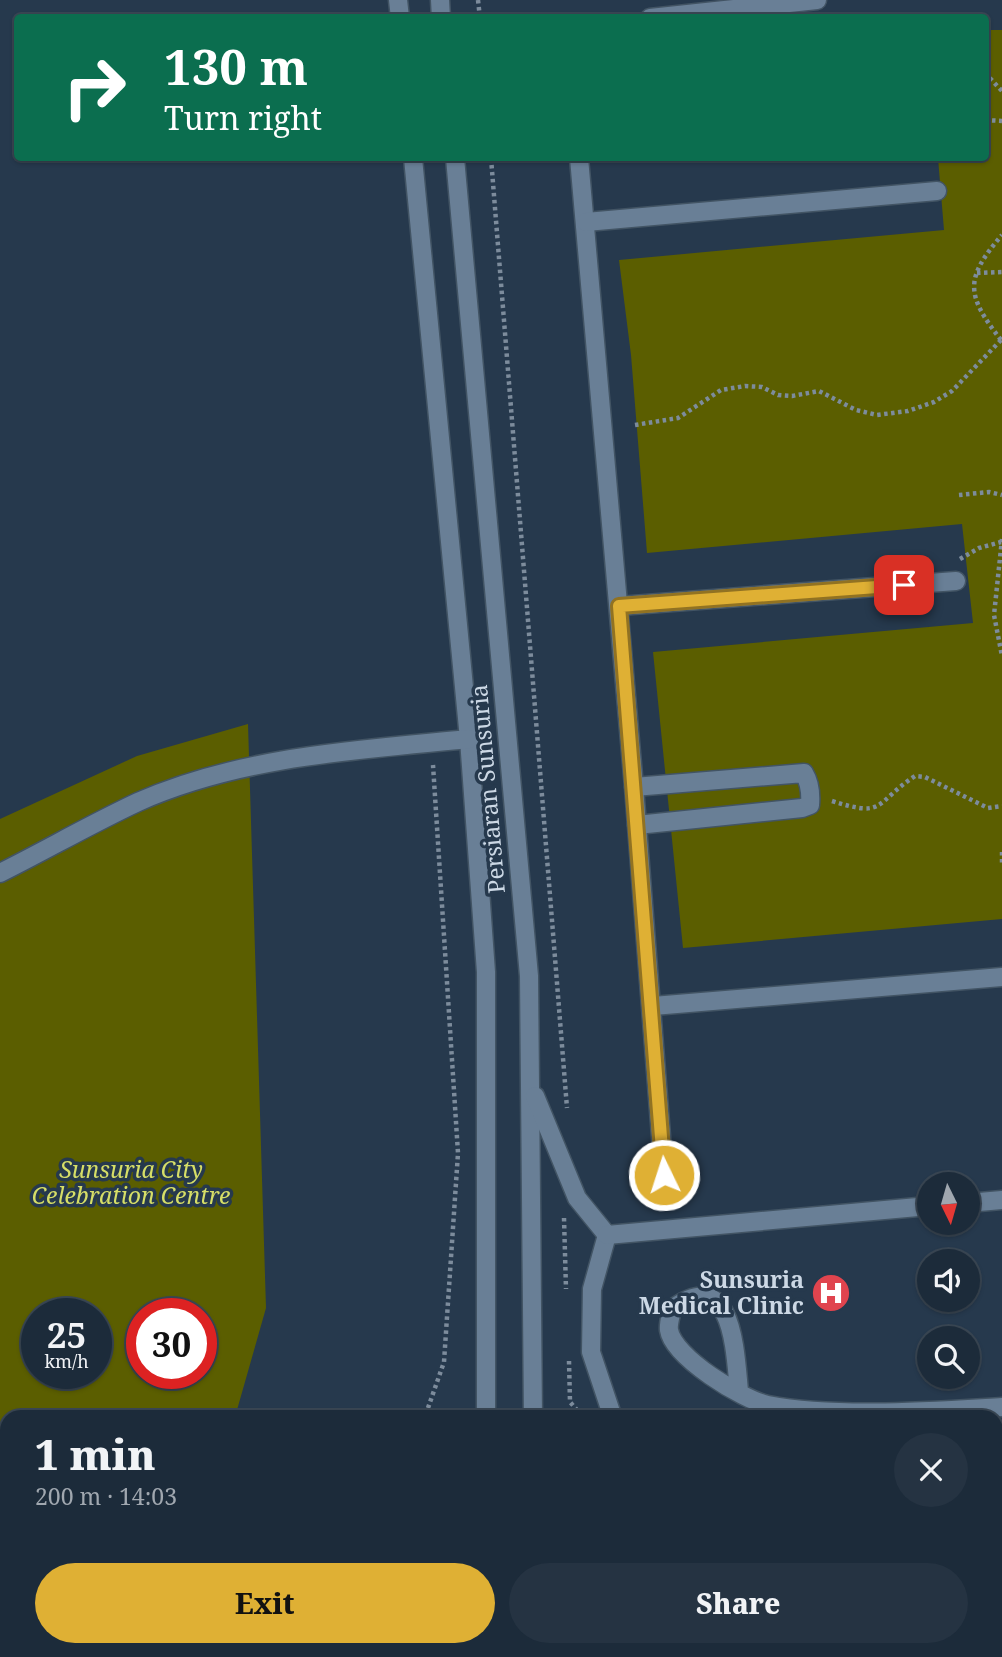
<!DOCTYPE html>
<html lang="en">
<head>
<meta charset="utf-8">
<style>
	body { margin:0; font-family:"Noto Serif",serif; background:#253342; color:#f1f3f6; height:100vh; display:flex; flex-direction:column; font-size:26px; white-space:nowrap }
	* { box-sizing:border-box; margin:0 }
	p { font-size:23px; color:#a0a7af }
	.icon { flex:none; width:38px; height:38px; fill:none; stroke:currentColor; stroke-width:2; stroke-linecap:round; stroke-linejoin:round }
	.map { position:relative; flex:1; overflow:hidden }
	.drawer { position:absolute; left:0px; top:1410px; width:1003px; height:247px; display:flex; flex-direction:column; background:#1c2b3a; border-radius:21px 21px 0 0; box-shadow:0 2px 5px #0004,0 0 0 2px #3a4754 }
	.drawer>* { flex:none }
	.hud { position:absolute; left:14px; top:14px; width:975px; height:147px; border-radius:7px; box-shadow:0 2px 5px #0004,0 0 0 2px #3a4754; background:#0b6e4f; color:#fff; overflow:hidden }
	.needle { width:46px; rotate:175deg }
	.tools { position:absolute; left:917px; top:1172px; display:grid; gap:14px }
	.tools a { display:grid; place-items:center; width:63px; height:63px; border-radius:50%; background:#1c2b3a; box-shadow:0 2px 5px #0004,0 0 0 2px #3a4754; font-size:35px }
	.speed { position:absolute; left:21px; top:1298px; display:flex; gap:14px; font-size:35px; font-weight:700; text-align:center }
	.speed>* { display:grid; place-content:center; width:91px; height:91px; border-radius:50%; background:#1c2b3a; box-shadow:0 2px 5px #0004,0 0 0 2px #3a4754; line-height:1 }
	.speed small { font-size:18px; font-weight:400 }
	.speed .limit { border:10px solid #d22; background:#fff; color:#111 }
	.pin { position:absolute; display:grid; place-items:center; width:60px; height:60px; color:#fff; margin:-30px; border-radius:14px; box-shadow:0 4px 10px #0006 }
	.me { position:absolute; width:77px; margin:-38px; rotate:356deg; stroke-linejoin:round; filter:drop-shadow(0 0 5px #0008) }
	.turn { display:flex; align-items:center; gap:24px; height:147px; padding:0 35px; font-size:32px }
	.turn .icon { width:91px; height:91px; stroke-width:2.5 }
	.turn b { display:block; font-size:49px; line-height:60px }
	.round { display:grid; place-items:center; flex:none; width:74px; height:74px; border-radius:37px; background:#253342 }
	.summary { display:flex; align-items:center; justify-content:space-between; height:119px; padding:0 35px }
	h1 { font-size:42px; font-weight:800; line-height:52px }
	.primary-button { display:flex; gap:14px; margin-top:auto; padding:14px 35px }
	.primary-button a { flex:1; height:80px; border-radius:42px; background:#dfb034; color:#111; font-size:28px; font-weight:800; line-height:80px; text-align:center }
	.primary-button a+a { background:#253342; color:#f1f3f6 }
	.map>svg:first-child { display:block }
</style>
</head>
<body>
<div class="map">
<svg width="1002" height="1657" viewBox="0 0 1002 1657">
	<rect width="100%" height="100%" fill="#26394d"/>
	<!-- built -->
	<polygon fill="#29425b" points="1002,1643 1002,1657 894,1657 948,1650 996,1650 996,1644"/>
	<!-- green -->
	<g fill="#5b5e00" fill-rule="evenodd">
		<polygon points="985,30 1002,30 1002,919 683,948 653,652 973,623 962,524 647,553 631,355 619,260 944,230 938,158 985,158"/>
		<path d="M 248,724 L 266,1308 L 235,1417 L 7,1418 L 7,1543 L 0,1544 L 0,819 L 137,756 ZM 37,1314 L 96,1314 L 96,1374 L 37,1374 ZM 142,1314 L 201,1314 L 201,1374 L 142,1374 Z"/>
	</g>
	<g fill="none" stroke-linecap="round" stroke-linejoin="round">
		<!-- minor casing -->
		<g stroke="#425464" stroke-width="21">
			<g id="minor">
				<polyline points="398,0 400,18"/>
				<polyline points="440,0 441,18"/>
				<polyline points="650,18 817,0"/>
				<polyline points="413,158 469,739 486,972 486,1418"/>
				<polyline points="455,158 529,976 533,1418"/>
				<polyline points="579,158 634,787 664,1175"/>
				<polyline points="586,222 937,191"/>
				<polyline points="619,606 956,581"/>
				<path d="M 634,787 L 804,773 C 810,783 811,793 810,805 L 802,808 L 637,825"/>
				<path d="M 0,873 C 46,850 91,824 138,802 C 242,756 358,750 469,739"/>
				<polyline points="653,1006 1002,977"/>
				<polyline points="535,1096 577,1198 607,1235 592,1289 591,1352 613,1418"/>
				<polyline points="968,1203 1002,1200"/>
				<polyline points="607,1235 929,1206"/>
				<path d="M 739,1391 C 735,1351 733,1264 672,1309 C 671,1315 668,1324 669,1330 C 673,1357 743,1400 768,1405 C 836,1418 932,1411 1002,1407"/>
				<polyline points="0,1482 7,1481"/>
				<polyline points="996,1524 1002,1524"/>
				<polyline points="996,1576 1002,1576"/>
				<polyline points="387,1650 390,1657"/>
				<polyline points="8,1657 23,1650"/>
				<polyline points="632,1657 637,1650"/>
			</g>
		</g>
		<!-- path -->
		<g stroke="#7d8c9c" stroke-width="4.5" stroke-dasharray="3.5 3.5" stroke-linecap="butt">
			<polyline points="478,0 480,18"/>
			<polyline points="985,73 1002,91"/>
			<polyline points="985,120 1002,121"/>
			<polyline points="491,158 567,1108"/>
			<polyline points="977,273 1002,272"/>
			<path d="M 1001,340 C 966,295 964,279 1002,235"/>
			<polyline points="635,425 678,418 721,390 745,386 762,387 778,395 792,396 819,391 856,410 877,415 908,411 934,402 952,391 1002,339"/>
			<polyline points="959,495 989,492 1002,495"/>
			<polyline points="1002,539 994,615 1002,656"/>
			<polyline points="960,559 979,548 1001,542"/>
			<path d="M 832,801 C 886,818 873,804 915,776 L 925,777 L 988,808 L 1002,806"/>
			<polyline points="1002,852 1002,863"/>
			<polyline points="564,1218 566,1289"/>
			<polyline points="569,1361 570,1402 584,1418"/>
			<polyline points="418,1418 428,1408 444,1362 458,1153 433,765"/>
			<polyline points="996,1491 1002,1491"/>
			<polyline points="219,1650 220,1657"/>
		</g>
		<!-- minor -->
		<use href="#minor" stroke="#697f96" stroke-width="18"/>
	</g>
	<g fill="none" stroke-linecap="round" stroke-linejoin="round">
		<!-- route casing -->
		<g stroke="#917222" stroke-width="18">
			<polyline id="route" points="664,1175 619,606 904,585"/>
		</g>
		<!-- route -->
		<use href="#route" stroke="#dfb034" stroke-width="12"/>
	</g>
	<!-- icons -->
	<defs>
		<g id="hospital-disc" transform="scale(2.0125)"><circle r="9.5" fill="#e0444e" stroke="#26394d"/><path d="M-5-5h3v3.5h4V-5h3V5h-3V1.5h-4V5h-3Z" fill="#fff"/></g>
	</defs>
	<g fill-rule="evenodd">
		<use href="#hospital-disc" x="831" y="1293"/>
	</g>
	<g text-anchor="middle" stroke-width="7" stroke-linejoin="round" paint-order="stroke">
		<!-- street labels -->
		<g font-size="23" fill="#ccd8e5" stroke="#26394d">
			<text transform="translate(488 789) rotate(-95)" y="8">Persiaran Sunsuria</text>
		</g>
		<!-- park labels -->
		<g font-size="23" font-style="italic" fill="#d6de67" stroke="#26394d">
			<text x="131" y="1178">Sunsuria City<tspan x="131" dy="26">Celebration Centre</tspan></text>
		</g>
		<!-- poi labels -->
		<g font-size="23" font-weight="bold" fill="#ccd8e5" stroke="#26394d" text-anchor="end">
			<text x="804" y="1288">Sunsuria<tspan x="804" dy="26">Medical Clinic</tspan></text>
		</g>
	</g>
</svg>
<div class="tools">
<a><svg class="needle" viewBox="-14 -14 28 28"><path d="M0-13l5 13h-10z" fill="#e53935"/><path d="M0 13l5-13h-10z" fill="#a0a7af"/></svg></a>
<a><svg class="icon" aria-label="sound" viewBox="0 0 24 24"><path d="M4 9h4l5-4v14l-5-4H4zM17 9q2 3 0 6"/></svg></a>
<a><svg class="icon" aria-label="search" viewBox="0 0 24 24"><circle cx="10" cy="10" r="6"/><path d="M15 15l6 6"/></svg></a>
</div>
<div class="speed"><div>25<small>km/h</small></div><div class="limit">30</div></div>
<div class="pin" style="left:904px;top:585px;background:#d93025"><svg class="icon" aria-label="arrive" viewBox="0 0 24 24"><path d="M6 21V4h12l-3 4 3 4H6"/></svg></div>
<svg class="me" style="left:664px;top:1175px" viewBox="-20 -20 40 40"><circle r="17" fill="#dfb034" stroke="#fff" stroke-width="3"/><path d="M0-11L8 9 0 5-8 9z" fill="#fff"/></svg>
<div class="hud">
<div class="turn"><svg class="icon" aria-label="right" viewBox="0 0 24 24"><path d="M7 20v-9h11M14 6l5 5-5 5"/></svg><div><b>130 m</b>Turn right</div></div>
</div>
<section class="drawer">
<div class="summary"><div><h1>1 min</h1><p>200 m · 14:03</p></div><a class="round"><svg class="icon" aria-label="close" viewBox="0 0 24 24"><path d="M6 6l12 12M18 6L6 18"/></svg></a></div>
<div class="primary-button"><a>Exit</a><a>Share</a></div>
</section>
</div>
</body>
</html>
